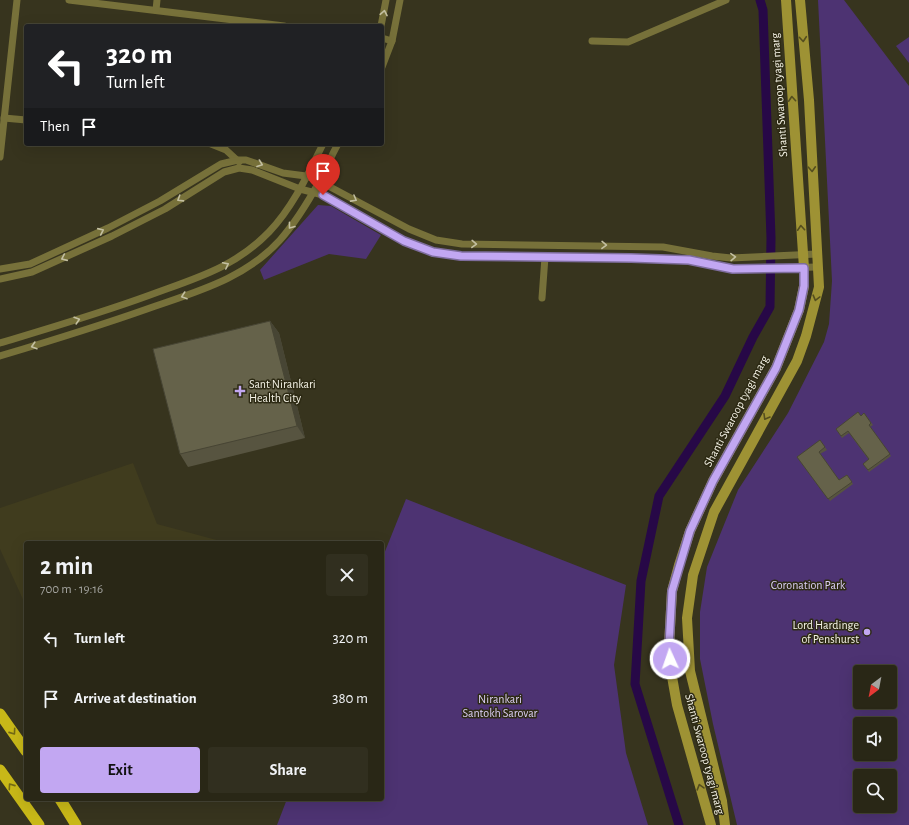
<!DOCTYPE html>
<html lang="en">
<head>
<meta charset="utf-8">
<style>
	body { margin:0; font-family:"Alegreya Sans",sans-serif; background:#312f1f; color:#f1f3f6; height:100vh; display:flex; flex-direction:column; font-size:15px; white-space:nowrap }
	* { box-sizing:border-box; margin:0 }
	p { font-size:13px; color:#a5a5a1 }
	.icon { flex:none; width:22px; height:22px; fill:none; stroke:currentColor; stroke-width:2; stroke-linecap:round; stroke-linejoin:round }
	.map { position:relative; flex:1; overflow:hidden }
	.panel { position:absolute; left:24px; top:541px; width:360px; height:260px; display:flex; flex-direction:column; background:#292716; border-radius:4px; box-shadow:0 4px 16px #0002,0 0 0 1px #454435 }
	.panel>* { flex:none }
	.guide { position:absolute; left:24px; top:24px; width:360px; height:122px; border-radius:4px; box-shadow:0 4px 16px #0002,0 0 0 1px #454435; background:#202124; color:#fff; overflow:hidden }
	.needle { width:26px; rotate:212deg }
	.fabs { position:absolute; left:853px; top:665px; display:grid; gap:8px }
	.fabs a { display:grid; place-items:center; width:44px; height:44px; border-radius:4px; background:#292716; box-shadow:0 4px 16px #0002,0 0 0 1px #454435; font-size:20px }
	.pin { position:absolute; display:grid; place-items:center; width:34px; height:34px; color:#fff; margin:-41px -17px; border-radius:50% 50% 50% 0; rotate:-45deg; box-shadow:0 0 4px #0007 }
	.pin .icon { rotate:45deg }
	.me { position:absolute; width:44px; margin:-22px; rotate:357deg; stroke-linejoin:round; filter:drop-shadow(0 0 3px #0008) }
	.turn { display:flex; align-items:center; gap:14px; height:84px; padding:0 16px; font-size:18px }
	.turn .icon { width:52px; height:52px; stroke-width:2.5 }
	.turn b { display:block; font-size:28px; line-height:34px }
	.then { display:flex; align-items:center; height:38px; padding:0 16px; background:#0003; gap:8px; font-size:15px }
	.round { display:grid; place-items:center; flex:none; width:42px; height:42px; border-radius:4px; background:#312f1f }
	.headline { display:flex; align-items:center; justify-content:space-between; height:68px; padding:0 16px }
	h1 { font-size:24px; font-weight:700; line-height:30px }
	.cta { display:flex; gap:8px; margin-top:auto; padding:8px 16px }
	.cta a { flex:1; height:46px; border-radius:4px; background:#c2a7f2; color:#111; font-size:16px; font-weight:700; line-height:46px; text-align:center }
	.cta a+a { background:#312f1f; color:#f1f3f6 }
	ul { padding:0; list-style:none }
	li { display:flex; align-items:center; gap:12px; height:60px; padding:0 16px }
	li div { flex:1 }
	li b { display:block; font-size:15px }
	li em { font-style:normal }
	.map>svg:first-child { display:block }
</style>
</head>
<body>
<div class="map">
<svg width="909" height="825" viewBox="0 0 909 825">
	<rect width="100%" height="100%" fill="#37341e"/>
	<!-- built -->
	<polygon fill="#403c1e" points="133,463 157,524 224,542 223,543 26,543 26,606 0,549 0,508"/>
	<!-- green -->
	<g fill="#4d3372" fill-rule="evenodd">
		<path d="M 818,0 L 844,0 L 909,86 L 909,825 L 737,825 L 713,724 L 700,659 L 700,612 L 707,567 L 738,490 L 788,413 L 824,342 L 829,324 L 832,281 ZM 860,672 L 890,672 L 890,702 L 860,702 ZM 860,724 L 890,724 L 890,754 L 860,754 ZM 860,776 L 890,776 L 890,806 L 860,806 Z"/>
		<polygon points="909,37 909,63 896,46"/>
		<polygon points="318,205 331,206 381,235 366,259 329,254 264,280 260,270"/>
		<polygon points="406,499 626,585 614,665 626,753 648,825 277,825 287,799 382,799 382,559"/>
	</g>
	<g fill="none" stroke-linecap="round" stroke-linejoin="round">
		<!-- canal -->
		<polyline stroke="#270847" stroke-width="9" points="679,825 635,684 641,581 659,496 725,396 753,337 770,307 771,238 763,10 760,0"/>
		<!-- minor -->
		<g stroke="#77713a" stroke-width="7">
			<polyline points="69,0 284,26"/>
			<polyline points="156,10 157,0"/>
			<polyline points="381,26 386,0"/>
			<polyline points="382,38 392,41"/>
			<polyline points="592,41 628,42 726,0"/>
			<polyline points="382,67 392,41 400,0"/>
			<polyline points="4,118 26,120"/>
			<polyline points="211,144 226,150 239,162"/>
			<polyline points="0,157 17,0"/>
			<polyline points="0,269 30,264 108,228 160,201 221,164 238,160 246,160 283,173 306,176 319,181 409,229 436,240 462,244 663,247 712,256 731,258 817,254"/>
			<polyline points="0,279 32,272 112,236 165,209 224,172 239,168 252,170 300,189 323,195 404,241 433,252 461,256 631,258 689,261 733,269 818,267"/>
			<polyline points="542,298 545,257"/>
			<path d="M 0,343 C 50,328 101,313 150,295 C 196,278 234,268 269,232 C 293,207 308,174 323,144"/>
			<path d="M 0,356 C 50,341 99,326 147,309 C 195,292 245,279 280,240 C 295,223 308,202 319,182 C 326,169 331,156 338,144"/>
		</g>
		<!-- secondary -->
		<g stroke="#9e9234" stroke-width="10">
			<polyline points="711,825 677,705 671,671 669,646 672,591 679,565 690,531 713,481 776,368 799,310 804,286 804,268 786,0"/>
			<polyline points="725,825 722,801 690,671 687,618 693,575 714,512 797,361 806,336 819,287 809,100 800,0"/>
		</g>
		<!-- trunk -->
		<g stroke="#c8b818" stroke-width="11">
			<polyline points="0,714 26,751"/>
			<polyline points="0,770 39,825"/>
			<polyline points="60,799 76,825"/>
		</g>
	</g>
	<!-- wall -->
	<g fill="#575440">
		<polygon points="270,321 279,333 305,438 188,467 180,454"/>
		<polygon points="864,413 873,425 870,427 891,456 869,472 863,464 869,460 849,433 842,438 836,429 861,416"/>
		<polygon points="820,440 827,450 820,454 839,480 847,475 853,484 830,501 797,457"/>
	</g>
	<!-- shaded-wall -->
	<polygon fill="#474534" points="270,321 279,333 305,438 297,426"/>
	<!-- building -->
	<g fill="#65624a" stroke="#474534">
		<polygon points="270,321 297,426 180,454 153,349"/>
		<polygon points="858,412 861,416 864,413 871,423 869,425 890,454 868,470 863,464 869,459 848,431 841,436 836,429"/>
		<polygon points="820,440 825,447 819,452 839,480 847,475 852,482 828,499 797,457"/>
	</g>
	<!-- one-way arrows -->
	<defs><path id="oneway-chevron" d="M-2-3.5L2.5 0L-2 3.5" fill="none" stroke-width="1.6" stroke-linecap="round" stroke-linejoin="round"/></defs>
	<g stroke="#c3bfa1">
		<use href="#oneway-chevron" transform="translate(384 13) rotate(-79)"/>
		<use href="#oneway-chevron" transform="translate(260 164) rotate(20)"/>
		<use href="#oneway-chevron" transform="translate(180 199) rotate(148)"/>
		<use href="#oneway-chevron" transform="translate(354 199) rotate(29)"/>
		<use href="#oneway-chevron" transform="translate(291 226) rotate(128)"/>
		<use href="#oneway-chevron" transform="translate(101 231) rotate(-24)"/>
		<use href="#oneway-chevron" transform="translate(474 244) rotate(2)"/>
		<use href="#oneway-chevron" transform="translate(604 245) rotate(1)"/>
		<use href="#oneway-chevron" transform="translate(733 257) rotate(-2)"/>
		<use href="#oneway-chevron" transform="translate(64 258) rotate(156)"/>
		<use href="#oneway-chevron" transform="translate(226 265) rotate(-27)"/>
		<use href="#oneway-chevron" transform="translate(184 296) rotate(161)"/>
		<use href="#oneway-chevron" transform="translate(77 320) rotate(-17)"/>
		<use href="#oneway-chevron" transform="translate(34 346) rotate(163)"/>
	</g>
	<g stroke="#554e1f">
		<use href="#oneway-chevron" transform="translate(803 39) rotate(85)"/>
		<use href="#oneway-chevron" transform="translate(792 99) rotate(-94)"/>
		<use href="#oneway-chevron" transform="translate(812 169) rotate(87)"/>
		<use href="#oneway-chevron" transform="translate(801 228) rotate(-94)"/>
		<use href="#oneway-chevron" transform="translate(816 298) rotate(105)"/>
		<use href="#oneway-chevron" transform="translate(766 417) rotate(120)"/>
		<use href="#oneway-chevron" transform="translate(700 787) rotate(-106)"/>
	</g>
	<g stroke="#736a16">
		<use href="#oneway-chevron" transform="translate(13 732) rotate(55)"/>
		<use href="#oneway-chevron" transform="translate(11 786) rotate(-125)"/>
	</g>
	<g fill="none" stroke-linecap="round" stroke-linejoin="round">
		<!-- route casing -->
		<g stroke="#7e6d9d" stroke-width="10">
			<polyline id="route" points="323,195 404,241 433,252 461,256 631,258 689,260 733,269 804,268 804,286 799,310 776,368 713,481 690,531 672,591 669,646 670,659"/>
		</g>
		<!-- route -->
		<use href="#route" stroke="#c2a7f2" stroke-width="7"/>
	</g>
	<!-- markers -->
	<g fill="#c2a7f2" stroke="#2d2a14" stroke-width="1.5">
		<path d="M238 385h4v4h4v4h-4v4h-4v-4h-4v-4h4z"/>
		<circle cx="867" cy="632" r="4"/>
	</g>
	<g text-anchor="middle" stroke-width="3" stroke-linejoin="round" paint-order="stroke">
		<!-- street labels -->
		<g font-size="12" fill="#f5f3e6" stroke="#2d2a14">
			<text transform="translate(779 95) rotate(-94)" y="4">Shanti Swaroop tyagi marg</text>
			<text transform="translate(736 411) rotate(-62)" y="4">Shanti Swaroop tyagi marg</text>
			<text transform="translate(705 754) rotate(75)" y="4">Shanti Swaroop tyagi marg</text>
		</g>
		<!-- poi labels -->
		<g font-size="12" fill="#f5f3e6" stroke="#2d2a14" text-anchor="start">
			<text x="249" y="388">Sant Nirankari<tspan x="249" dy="14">Health City</tspan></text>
			<text x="859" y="629" text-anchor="end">Lord Hardinge<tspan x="859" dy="14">of Penshurst</tspan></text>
		</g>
		<!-- park labels -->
		<g font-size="12" fill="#ddd0f7" stroke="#2d2a14">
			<text x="808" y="589">Coronation Park</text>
			<text x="500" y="703">Nirankari<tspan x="500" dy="14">Santokh Sarovar</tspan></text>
		</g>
	</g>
</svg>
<div class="fabs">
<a><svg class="needle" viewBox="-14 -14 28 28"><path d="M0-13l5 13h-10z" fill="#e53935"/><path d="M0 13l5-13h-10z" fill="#a5a5a1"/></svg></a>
<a><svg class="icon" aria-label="sound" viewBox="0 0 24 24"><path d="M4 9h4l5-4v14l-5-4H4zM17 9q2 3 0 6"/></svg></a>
<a><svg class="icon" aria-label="search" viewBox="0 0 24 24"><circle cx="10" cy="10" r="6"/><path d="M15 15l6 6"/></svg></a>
</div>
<div class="pin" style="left:323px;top:195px;background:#d93025"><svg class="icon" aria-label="arrive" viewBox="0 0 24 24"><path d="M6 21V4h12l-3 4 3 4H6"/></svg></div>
<svg class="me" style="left:670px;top:659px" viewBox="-20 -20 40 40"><circle r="17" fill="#c2a7f2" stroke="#fff" stroke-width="3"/><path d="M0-11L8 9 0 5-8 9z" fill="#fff"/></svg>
<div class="guide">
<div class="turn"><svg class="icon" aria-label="left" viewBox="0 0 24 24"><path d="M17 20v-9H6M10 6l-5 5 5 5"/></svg><div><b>320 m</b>Turn left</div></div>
<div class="then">Then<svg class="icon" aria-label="arrive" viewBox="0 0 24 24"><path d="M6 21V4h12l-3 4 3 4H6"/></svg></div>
</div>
<section class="panel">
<div class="headline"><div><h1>2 min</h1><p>700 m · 19:16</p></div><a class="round"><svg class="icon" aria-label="close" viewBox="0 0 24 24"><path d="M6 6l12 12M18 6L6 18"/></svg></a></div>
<ul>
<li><svg class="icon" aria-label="left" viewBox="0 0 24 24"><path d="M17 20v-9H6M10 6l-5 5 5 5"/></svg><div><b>Turn left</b></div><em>320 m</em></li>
<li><svg class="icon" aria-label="arrive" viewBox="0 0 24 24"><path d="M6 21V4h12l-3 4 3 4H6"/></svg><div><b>Arrive at destination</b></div><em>380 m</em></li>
</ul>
<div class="cta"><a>Exit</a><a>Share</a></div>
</section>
</div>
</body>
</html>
